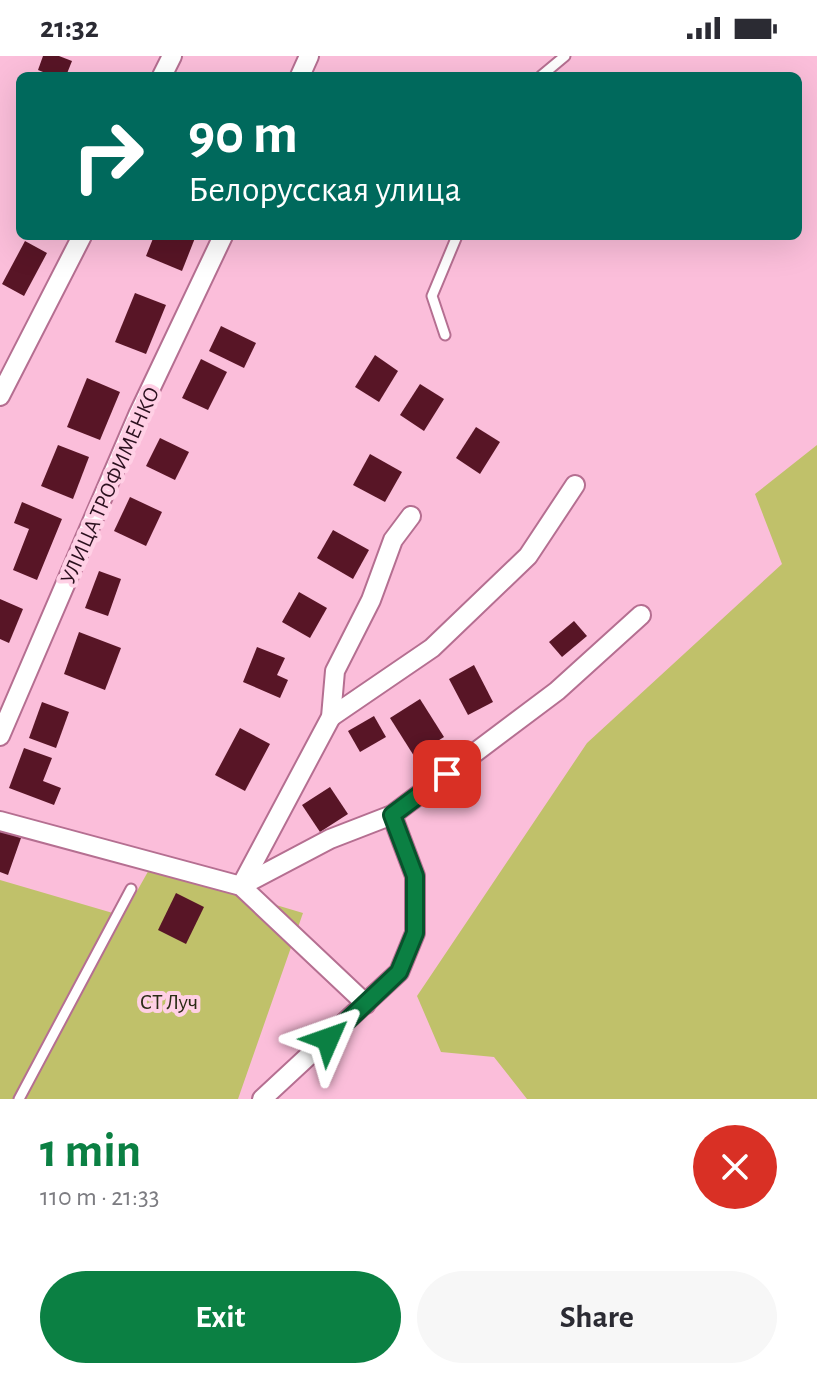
<!DOCTYPE html>
<html lang="en">
<head>
<meta charset="utf-8">
<style>
	body { margin:0; font-family:"Alegreya Sans",sans-serif; background:#f7f7f7; color:#2b2b33; height:100vh; display:flex; flex-direction:column; font-size:30px; white-space:nowrap }
	* { box-sizing:border-box; margin:0 }
	p { font-size:26px; color:#7c7c81 }
	.icon { flex:none; width:44px; height:44px; fill:none; stroke:currentColor; stroke-width:2; stroke-linecap:round; stroke-linejoin:round }
	.map { position:relative; height:1043px; overflow:hidden }
	.details { display:flex; flex-direction:column; background:#fff; flex:1 }
	.details>* { flex:none }
	.banner { position:absolute; left:16px; top:16px; width:786px; height:168px; border-radius:12px; box-shadow:0 8px 32px #0002; background:#00695c; color:#fff; overflow:hidden }
	.pin { position:absolute; display:grid; place-items:center; width:68px; height:68px; color:#fff; margin:-34px; border-radius:16px; box-shadow:0 4px 12px #0006 }
	.me { position:absolute; width:88px; margin:-44px; rotate:47deg; stroke-linejoin:round; filter:drop-shadow(0 0 6px #0008) }
	.turn { display:flex; align-items:center; gap:28px; height:168px; padding:0 40px; font-size:36px }
	.turn .icon { width:104px; height:104px; stroke-width:2.5 }
	.turn b { display:block; font-size:56px; line-height:68px }
	.round { display:grid; place-items:center; flex:none; width:84px; height:84px; border-radius:42px; background:#f7f7f7 }
	.headline { display:flex; align-items:center; justify-content:space-between; height:136px; padding:0 40px }
	h1 { font-size:48px; font-weight:600; line-height:60px; color:#0b8043 }
	.button { display:flex; gap:16px; margin-top:auto; padding:16px 40px }
	.button a { flex:1; height:92px; border-radius:48px; background:#0b8043; color:#fff; font-size:32px; font-weight:600; line-height:92px; text-align:center }
	.button a+a { background:#f7f7f7; color:#2b2b33 }
	.status { display:flex; justify-content:space-between; align-items:center; height:56px; padding:0 40px; background:#fff; direction:ltr }
	.status svg { height:22px; fill:currentColor }
	.map>svg:first-child { display:block }
</style>
</head>
<body>
<div class="status"><b>21:32</b><svg viewBox="0 0 49 12"><path d="M0 12V9h3v3zM5 12V6h3v6zM10 12V3h3v9zM15 12V0h3v12zM26 1h20v11H26zM47 4h2v5h-2z"/></svg></div>
<div class="map">
<svg width="817" height="1043" viewBox="0 0 817 1043">
	<rect width="100%" height="100%" fill="#fbbeda"/>
	<!-- green -->
	<g fill="#c0c16a">
		<polygon points="817,389 817,1043 527,1043 494,1001 441,996 417,940 587,687 782,508 755,438"/>
		<polygon points="150,812 303,857 238,1043 0,1043 0,824 123,860"/>
	</g>
	<!-- building -->
	<g fill="#581526">
		<polygon points="43,0 59,0 72,5 66,20 53,20 38,14"/>
		<polygon points="154,180 195,182 182,215 146,200"/>
		<polygon points="25,185 47,197 24,240 2,228"/>
		<polygon points="135,237 166,249 146,298 115,286"/>
		<polygon points="221,270 256,287 244,312 209,295"/>
		<polygon points="375,299 398,315 379,346 355,331"/>
		<polygon points="201,303 227,316 208,354 182,342"/>
		<polygon points="87,322 120,336 100,384 67,371"/>
		<polygon points="420,328 444,343 424,375 400,359"/>
		<polygon points="476,371 500,386 480,418 456,402"/>
		<polygon points="160,382 189,396 175,424 146,410"/>
		<polygon points="58,389 89,401 73,443 41,430"/>
		<polygon points="370,398 402,416 385,446 353,429"/>
		<polygon points="130,441 162,456 146,490 114,475"/>
		<polygon points="22,446 62,463 37,524 13,514 29,473 14,467"/>
		<polygon points="333,474 369,494 353,523 317,502"/>
		<polygon points="99,515 121,523 108,560 85,552"/>
		<polygon points="299,536 327,552 310,582 282,566"/>
		<polygon points="0,543 23,553 9,587 0,583"/>
		<polygon points="574,565 587,580 562,601 549,586"/>
		<polygon points="79,576 121,592 105,634 64,618"/>
		<polygon points="257,591 285,602 277,619 288,624 280,642 243,626"/>
		<polygon points="474,609 493,646 468,659 449,623"/>
		<polygon points="420,643 444,681 414,700 390,662"/>
		<polygon points="42,646 69,656 56,692 29,682"/>
		<polygon points="374,660 386,681 360,696 348,675"/>
		<polygon points="240,672 270,688 245,735 215,719"/>
		<polygon points="24,692 52,702 43,725 61,732 54,749 9,732"/>
		<polygon points="330,731 348,758 320,776 302,749"/>
		<polygon points="0,774 21,782 8,819 0,816"/>
		<polygon points="176,837 204,851 186,888 158,874"/>
	</g>
	<g fill="none" stroke-linecap="round" stroke-linejoin="round">
		<!-- lane casing -->
		<g stroke="#b56f91" stroke-width="13">
			<g id="lane">
				<polyline points="541,20 565,0"/>
				<polyline points="445,279 432,240 457,180"/>
				<polyline points="19,1043 131,833"/>
			</g>
		</g>
		<!-- street casing -->
		<g stroke="#b56f91" stroke-width="22">
			<g id="street">
				<polyline points="162,20 172,0"/>
				<polyline points="300,20 309,0"/>
				<polyline points="0,340 82,180"/>
				<polyline points="331,661 432,592 528,500 575,429"/>
				<polyline points="0,680 138,359 223,180"/>
				<polyline points="0,765 241,830 366,948"/>
				<polyline points="241,830 330,783 392,759 557,635 641,559"/>
				<polyline points="241,830 331,661 335,615 371,544 393,484 411,460"/>
				<polyline points="262,1043 399,916 415,877 415,820 392,759"/>
			</g>
		</g>
		<!-- lane -->
		<use href="#lane" stroke="#fff" stroke-width="9"/>
		<!-- street -->
		<use href="#street" stroke="#fff" stroke-width="18"/>
	</g>
	<g fill="none" stroke-linecap="round" stroke-linejoin="round">
		<!-- route casing -->
		<g stroke="#07532c" stroke-width="20">
			<polyline id="route" points="328,983 399,916 415,877 415,820 392,759 447,718"/>
		</g>
		<!-- route -->
		<use href="#route" stroke="#0b8043" stroke-width="14"/>
	</g>
	<g text-anchor="middle" stroke-width="8" stroke-linejoin="round" paint-order="stroke">
		<!-- street labels -->
		<g font-size="22" fill="#2b101e" stroke="#ffd0e5">
			<text transform="translate(109 429) rotate(-66)" y="8">УЛИЦА ТРОФИМЕНКО</text>
		</g>
		<!-- park labels -->
		<g font-size="22" fill="#2b2b16" stroke="#ffd0e5">
			<text x="169" y="953">СТ Луч</text>
		</g>
	</g>
</svg>
<div class="pin" style="left:447px;top:718px;background:#d93025"><svg class="icon" aria-label="arrive" viewBox="0 0 24 24"><path d="M6 21V4h12l-3 4 3 4H6"/></svg></div>
<svg class="me" style="left:328px;top:983px" viewBox="-20 -20 40 40"><path d="M0-17L14 15 0 8-14 15z" fill="#0b8043" stroke="#fff" stroke-width="4"/></svg>
<div class="banner">
<div class="turn"><svg class="icon" aria-label="right" viewBox="0 0 24 24"><path d="M7 20v-9h11M14 6l5 5-5 5"/></svg><div><b>90 m</b>Белорусская улица</div></div>
</div>
</div>
<section class="details">
<div class="headline"><div><h1>1 min</h1><p>110 m · 21:33</p></div><a class="round" style="background:#d93025;color:#fff"><svg class="icon" aria-label="close" viewBox="0 0 24 24"><path d="M6 6l12 12M18 6L6 18"/></svg></a></div>
<div class="button"><a>Exit</a><a>Share</a></div>
</section>
</body>
</html>
